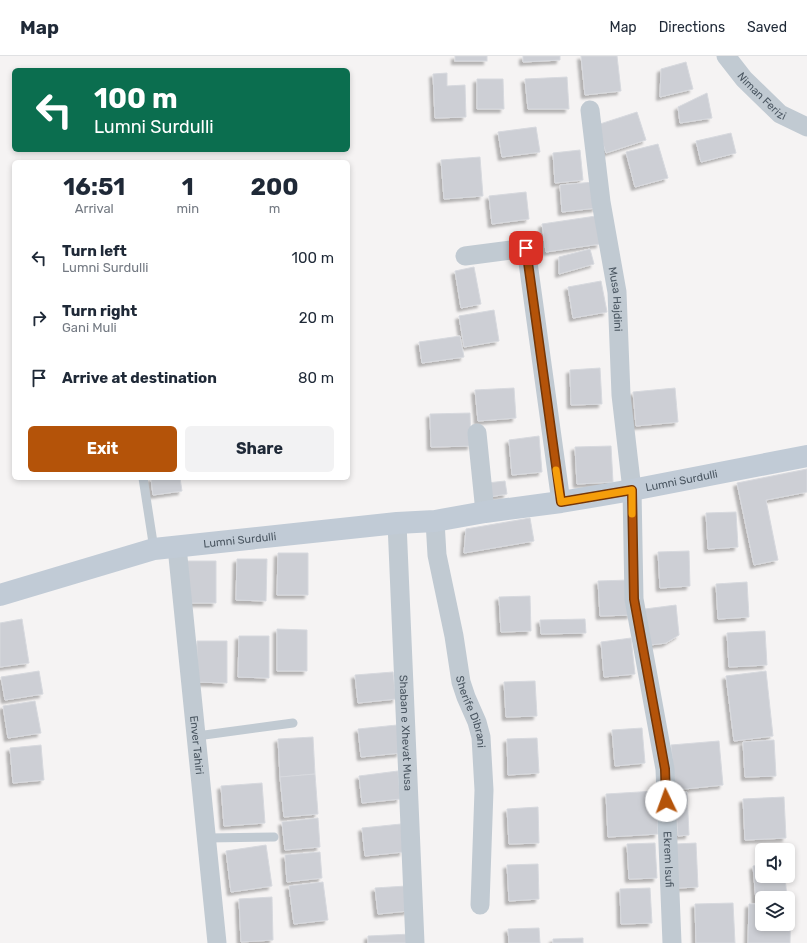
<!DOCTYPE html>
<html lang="en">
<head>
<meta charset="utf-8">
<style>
	body { margin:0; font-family:Rubik,sans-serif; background:#f2f2f3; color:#1f2937; height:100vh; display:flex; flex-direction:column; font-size:15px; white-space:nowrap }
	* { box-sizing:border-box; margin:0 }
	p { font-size:13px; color:#747a83 }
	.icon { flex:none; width:22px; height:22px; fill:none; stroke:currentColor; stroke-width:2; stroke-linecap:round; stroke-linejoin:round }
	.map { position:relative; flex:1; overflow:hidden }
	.details { position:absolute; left:12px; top:104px; width:338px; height:320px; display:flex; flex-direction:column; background:#fff; border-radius:6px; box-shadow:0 2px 6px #0003 }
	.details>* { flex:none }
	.top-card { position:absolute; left:12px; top:12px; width:338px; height:84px; border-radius:6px; box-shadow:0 2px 6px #0003; background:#0b6e4f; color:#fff; overflow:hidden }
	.buttons { position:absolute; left:755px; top:787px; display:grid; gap:8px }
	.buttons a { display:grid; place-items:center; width:40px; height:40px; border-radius:6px; background:#fff; box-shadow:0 2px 6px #0003; font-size:20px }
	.pin { position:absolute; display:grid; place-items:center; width:34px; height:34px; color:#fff; margin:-17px; border-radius:8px; box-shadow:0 2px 6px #0006 }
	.me { position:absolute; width:44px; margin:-22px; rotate:357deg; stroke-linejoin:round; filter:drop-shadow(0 0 3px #0008) }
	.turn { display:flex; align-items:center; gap:14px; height:84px; padding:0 16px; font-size:18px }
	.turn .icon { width:52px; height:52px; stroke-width:2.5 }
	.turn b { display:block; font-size:28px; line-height:34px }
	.eta { display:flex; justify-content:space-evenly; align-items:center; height:68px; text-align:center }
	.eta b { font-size:24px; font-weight:700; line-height:28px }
	.primary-button { display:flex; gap:8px; margin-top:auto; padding:8px 16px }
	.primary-button a { flex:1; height:46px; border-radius:6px; background:#b45309; color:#fff; font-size:16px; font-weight:700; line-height:46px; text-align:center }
	.primary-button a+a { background:#f2f2f3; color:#1f2937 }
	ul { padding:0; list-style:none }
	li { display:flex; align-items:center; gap:12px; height:60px; padding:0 16px }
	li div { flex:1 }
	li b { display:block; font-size:15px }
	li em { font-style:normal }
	header { display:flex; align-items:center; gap:24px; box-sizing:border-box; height:56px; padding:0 20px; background:#fff; border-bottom:1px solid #e0e1e3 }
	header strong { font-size:19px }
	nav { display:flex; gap:22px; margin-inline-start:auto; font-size:14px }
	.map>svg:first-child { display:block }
</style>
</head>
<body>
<header>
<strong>Map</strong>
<nav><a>Map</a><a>Directions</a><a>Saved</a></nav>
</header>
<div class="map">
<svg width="807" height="887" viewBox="0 0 807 887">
	<defs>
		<filter id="shadow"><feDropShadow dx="-3.5" dy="3.5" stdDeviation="1" flood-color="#0004"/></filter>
	</defs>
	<rect width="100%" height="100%" fill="#f5f3f3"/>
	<!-- building -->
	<g fill="#cdcfd5" stroke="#d7d9de" filter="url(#shadow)">
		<rect x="455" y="0" width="32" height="5"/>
		<polygon points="523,0 560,0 560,4 523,6"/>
		<polygon points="581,0 617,0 621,35 585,39"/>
		<polygon points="686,6 693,33 660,41 661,13"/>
		<polygon points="447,17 447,30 465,29 466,61 435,62 433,18"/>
		<polygon points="567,21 569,53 528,53 525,23"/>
		<polygon points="477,23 503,23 504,53 477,53"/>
		<polygon points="707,37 712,62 680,67 678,51"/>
		<polygon points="637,56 646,84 606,97 597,69"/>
		<polygon points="536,71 540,96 502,101 498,76"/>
		<polygon points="731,77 736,97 701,106 696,85"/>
		<polygon points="658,88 668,122 635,131 626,96"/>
		<polygon points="580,94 583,124 555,127 553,97"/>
		<polygon points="480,101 483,140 444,143 441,104"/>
		<polygon points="594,126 596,152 562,156 560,129"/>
		<polygon points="526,136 529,163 492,168 489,140"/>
		<polygon points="596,160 600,188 546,196 542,168"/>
		<polygon points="590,193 594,208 559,218 559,201"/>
		<polygon points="474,211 481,248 461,252 455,215"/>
		<polygon points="601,225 607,256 573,262 568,231"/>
		<polygon points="494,254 499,285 464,291 459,260"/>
		<polygon points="460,280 464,301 422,307 419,286"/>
		<polygon points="600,312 602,348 571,349 570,314"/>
		<polygon points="514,332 516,362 478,365 475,334"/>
		<polygon points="675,332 678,366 636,370 633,336"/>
		<polygon points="470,357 471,390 431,391 430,358"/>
		<polygon points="539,380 542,416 512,419 509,384"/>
		<polygon points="611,390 613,426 577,428 575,391"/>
		<polygon points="807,413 807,436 766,444 778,504 754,509 737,427"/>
		<polygon points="151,422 180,422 182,435 153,439"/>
		<polygon points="505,425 507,438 489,441 487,427"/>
		<polygon points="736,456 738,491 708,493 706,457"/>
		<polygon points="530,462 534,485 464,497 466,473"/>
		<polygon points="689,495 690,530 660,532 658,496"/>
		<polygon points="278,497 308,497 308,539 277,539"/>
		<polygon points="237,503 267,503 266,545 236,544"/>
		<polygon points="186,505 216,505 216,547 185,547"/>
		<polygon points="629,524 631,559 600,560 598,525"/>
		<polygon points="747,526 749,561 718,563 716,528"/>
		<polygon points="530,540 531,575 501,576 499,541"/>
		<polygon points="676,549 679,579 666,587 650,589 645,553"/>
		<polygon points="22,563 29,607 0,611 0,567"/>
		<polygon points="585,563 586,577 541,578 540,564"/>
		<polygon points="277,573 307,574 307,615 277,615"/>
		<polygon points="765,575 767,609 729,611 727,577"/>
		<polygon points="239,580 269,580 269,622 238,621"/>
		<polygon points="631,582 635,618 604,621 601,586"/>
		<polygon points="197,585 227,585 227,627 197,626"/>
		<polygon points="39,615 43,638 5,644 1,621"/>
		<polygon points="766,615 773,680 734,685 726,620"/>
		<polygon points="393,616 396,643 358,647 355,619"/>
		<polygon points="535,625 537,660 506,661 504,626"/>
		<polygon points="35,645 41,677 8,682 3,650"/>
		<polygon points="397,669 400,697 361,701 358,673"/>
		<polygon points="642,672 645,707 615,710 612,674"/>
		<polygon points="313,681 315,718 280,721 278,683"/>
		<polygon points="537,682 539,717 508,719 507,683"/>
		<polygon points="774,684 776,720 745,721 743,686"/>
		<polygon points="719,685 723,729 675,734 671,689"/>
		<polygon points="41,689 44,724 13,727 10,692"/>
		<polygon points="398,715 400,743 362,747 359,720"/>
		<polygon points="315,718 318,758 284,761 280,721"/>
		<polygon points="262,727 265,767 224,770 221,730"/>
		<polygon points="656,735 658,778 608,781 606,738"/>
		<polygon points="687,736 689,779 678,780 675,737"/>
		<polygon points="784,741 786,782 745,784 743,743"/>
		<polygon points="538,751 539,787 509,788 507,753"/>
		<polygon points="318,762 320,791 285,794 282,766"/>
		<polygon points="401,768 403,796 365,800 362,772"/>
		<polygon points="655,787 657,822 629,823 627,788"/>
		<polygon points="696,787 698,831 677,832 675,788"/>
		<polygon points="266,789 272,830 231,836 226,795"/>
		<polygon points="320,796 322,822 287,826 285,799"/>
		<polygon points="538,808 539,843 509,845 507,809"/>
		<polygon points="762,809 762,820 785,820 787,842 762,842 762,844 756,845 753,810"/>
		<polygon points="323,826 328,864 294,868 289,830"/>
		<polygon points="406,830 408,855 378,858 375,832"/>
		<polygon points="650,832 652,867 621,868 620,833"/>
		<polygon points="272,841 273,884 241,886 239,843"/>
		<polygon points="733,847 735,887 696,887 695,848"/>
		<polygon points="749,848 762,848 762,868 788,868 788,848 791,848 790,887 748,887"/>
		<polygon points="539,872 540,887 509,887 508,873"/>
		<polygon points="411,878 411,887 368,887 368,880"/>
		<polygon points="583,882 583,887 553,887 553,883"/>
	</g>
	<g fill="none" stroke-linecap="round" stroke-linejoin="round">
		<!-- lane -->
		<g stroke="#c1cad2" stroke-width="9">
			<polyline points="143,422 154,493"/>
			<polyline points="197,680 293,667"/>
			<polyline points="207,782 274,781"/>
		</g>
		<!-- street -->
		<g stroke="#c1cad2" stroke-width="19">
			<path id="s1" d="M 726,0 L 744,23 L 780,58 L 807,71"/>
			<path id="s2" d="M 590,54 L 601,146 L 617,236 L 621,339 L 632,434 L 634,543 L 665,713 L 672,887"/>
			<polyline points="465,200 526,192 561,446"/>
			<polyline points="477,377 485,456"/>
			<path id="s3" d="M 435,465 L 437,499 L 454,580 L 461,626 L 466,641 L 477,666 L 481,681 L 484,734 L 480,849"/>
			<path id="s4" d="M 397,467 L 415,887"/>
			<path id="s5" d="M 177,491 L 217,887"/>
		</g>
		<!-- secondary -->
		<path stroke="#c1cbd6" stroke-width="22" id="s6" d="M 0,539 L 154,493 L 397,467 L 435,465 L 485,456 L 561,446 L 632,434 L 807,400"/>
	</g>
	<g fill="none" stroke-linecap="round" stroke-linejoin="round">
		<!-- route casing -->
		<g stroke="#753606" stroke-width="10">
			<polyline id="route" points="526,192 561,446 632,434 634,543 665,713 666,745"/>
		</g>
		<!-- route -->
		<use href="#route" stroke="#b45309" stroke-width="7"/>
		<!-- slow -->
		<polyline stroke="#f59e0b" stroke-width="7" points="556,414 561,446 632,434 632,458"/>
	</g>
	<g text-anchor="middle" stroke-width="3" stroke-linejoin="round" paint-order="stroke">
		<!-- street labels -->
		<g font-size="11" fill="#4a5661" stroke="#fff">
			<text dy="4" stroke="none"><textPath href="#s1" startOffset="54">Niman Ferizi</textPath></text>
			<text dy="4" stroke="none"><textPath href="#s2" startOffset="191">Musa Hajdini</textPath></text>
			<text dy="4" stroke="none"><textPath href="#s6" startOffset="693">Lumni Surdulli</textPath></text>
			<text dy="4" stroke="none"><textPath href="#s6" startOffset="247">Lumni Surdulli</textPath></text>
			<text dy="4" stroke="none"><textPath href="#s3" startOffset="195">Sherife Dibrani</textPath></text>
			<text dy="4" stroke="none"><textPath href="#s4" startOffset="210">Shaban e Xhevat Musa</textPath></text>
			<text dy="4" stroke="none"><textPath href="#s5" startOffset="199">Enver Tahiri</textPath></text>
			<text dy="4" stroke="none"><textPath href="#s2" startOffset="755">Ekrem Isufi</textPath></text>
		</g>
	</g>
</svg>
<div class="buttons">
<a><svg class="icon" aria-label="sound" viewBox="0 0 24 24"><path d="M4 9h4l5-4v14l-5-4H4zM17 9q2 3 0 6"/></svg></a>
<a><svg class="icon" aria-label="layers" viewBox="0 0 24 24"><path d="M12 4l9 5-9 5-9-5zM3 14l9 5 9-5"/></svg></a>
</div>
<div class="pin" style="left:526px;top:192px;background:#d93025"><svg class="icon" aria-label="arrive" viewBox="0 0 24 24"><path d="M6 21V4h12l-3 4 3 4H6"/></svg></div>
<svg class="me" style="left:666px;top:745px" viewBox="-20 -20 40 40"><circle r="19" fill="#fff"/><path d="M0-13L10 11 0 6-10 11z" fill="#b45309"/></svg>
<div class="top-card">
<div class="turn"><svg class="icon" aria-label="left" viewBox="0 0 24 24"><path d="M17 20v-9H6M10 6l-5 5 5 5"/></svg><div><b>100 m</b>Lumni Surdulli</div></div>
</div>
<section class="details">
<div class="eta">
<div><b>16:51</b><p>Arrival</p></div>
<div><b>1</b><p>min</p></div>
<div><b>200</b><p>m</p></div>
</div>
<ul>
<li><svg class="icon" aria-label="left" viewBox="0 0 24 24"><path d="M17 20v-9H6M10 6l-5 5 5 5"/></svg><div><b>Turn left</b><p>Lumni Surdulli</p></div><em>100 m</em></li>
<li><svg class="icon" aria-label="right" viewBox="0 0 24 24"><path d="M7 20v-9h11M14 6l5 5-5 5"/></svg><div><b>Turn right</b><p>Gani Muli</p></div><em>20 m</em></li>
<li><svg class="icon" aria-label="arrive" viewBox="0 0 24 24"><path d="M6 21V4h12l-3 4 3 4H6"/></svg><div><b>Arrive at destination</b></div><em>80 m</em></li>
</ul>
<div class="primary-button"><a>Exit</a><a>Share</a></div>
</section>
</div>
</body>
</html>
